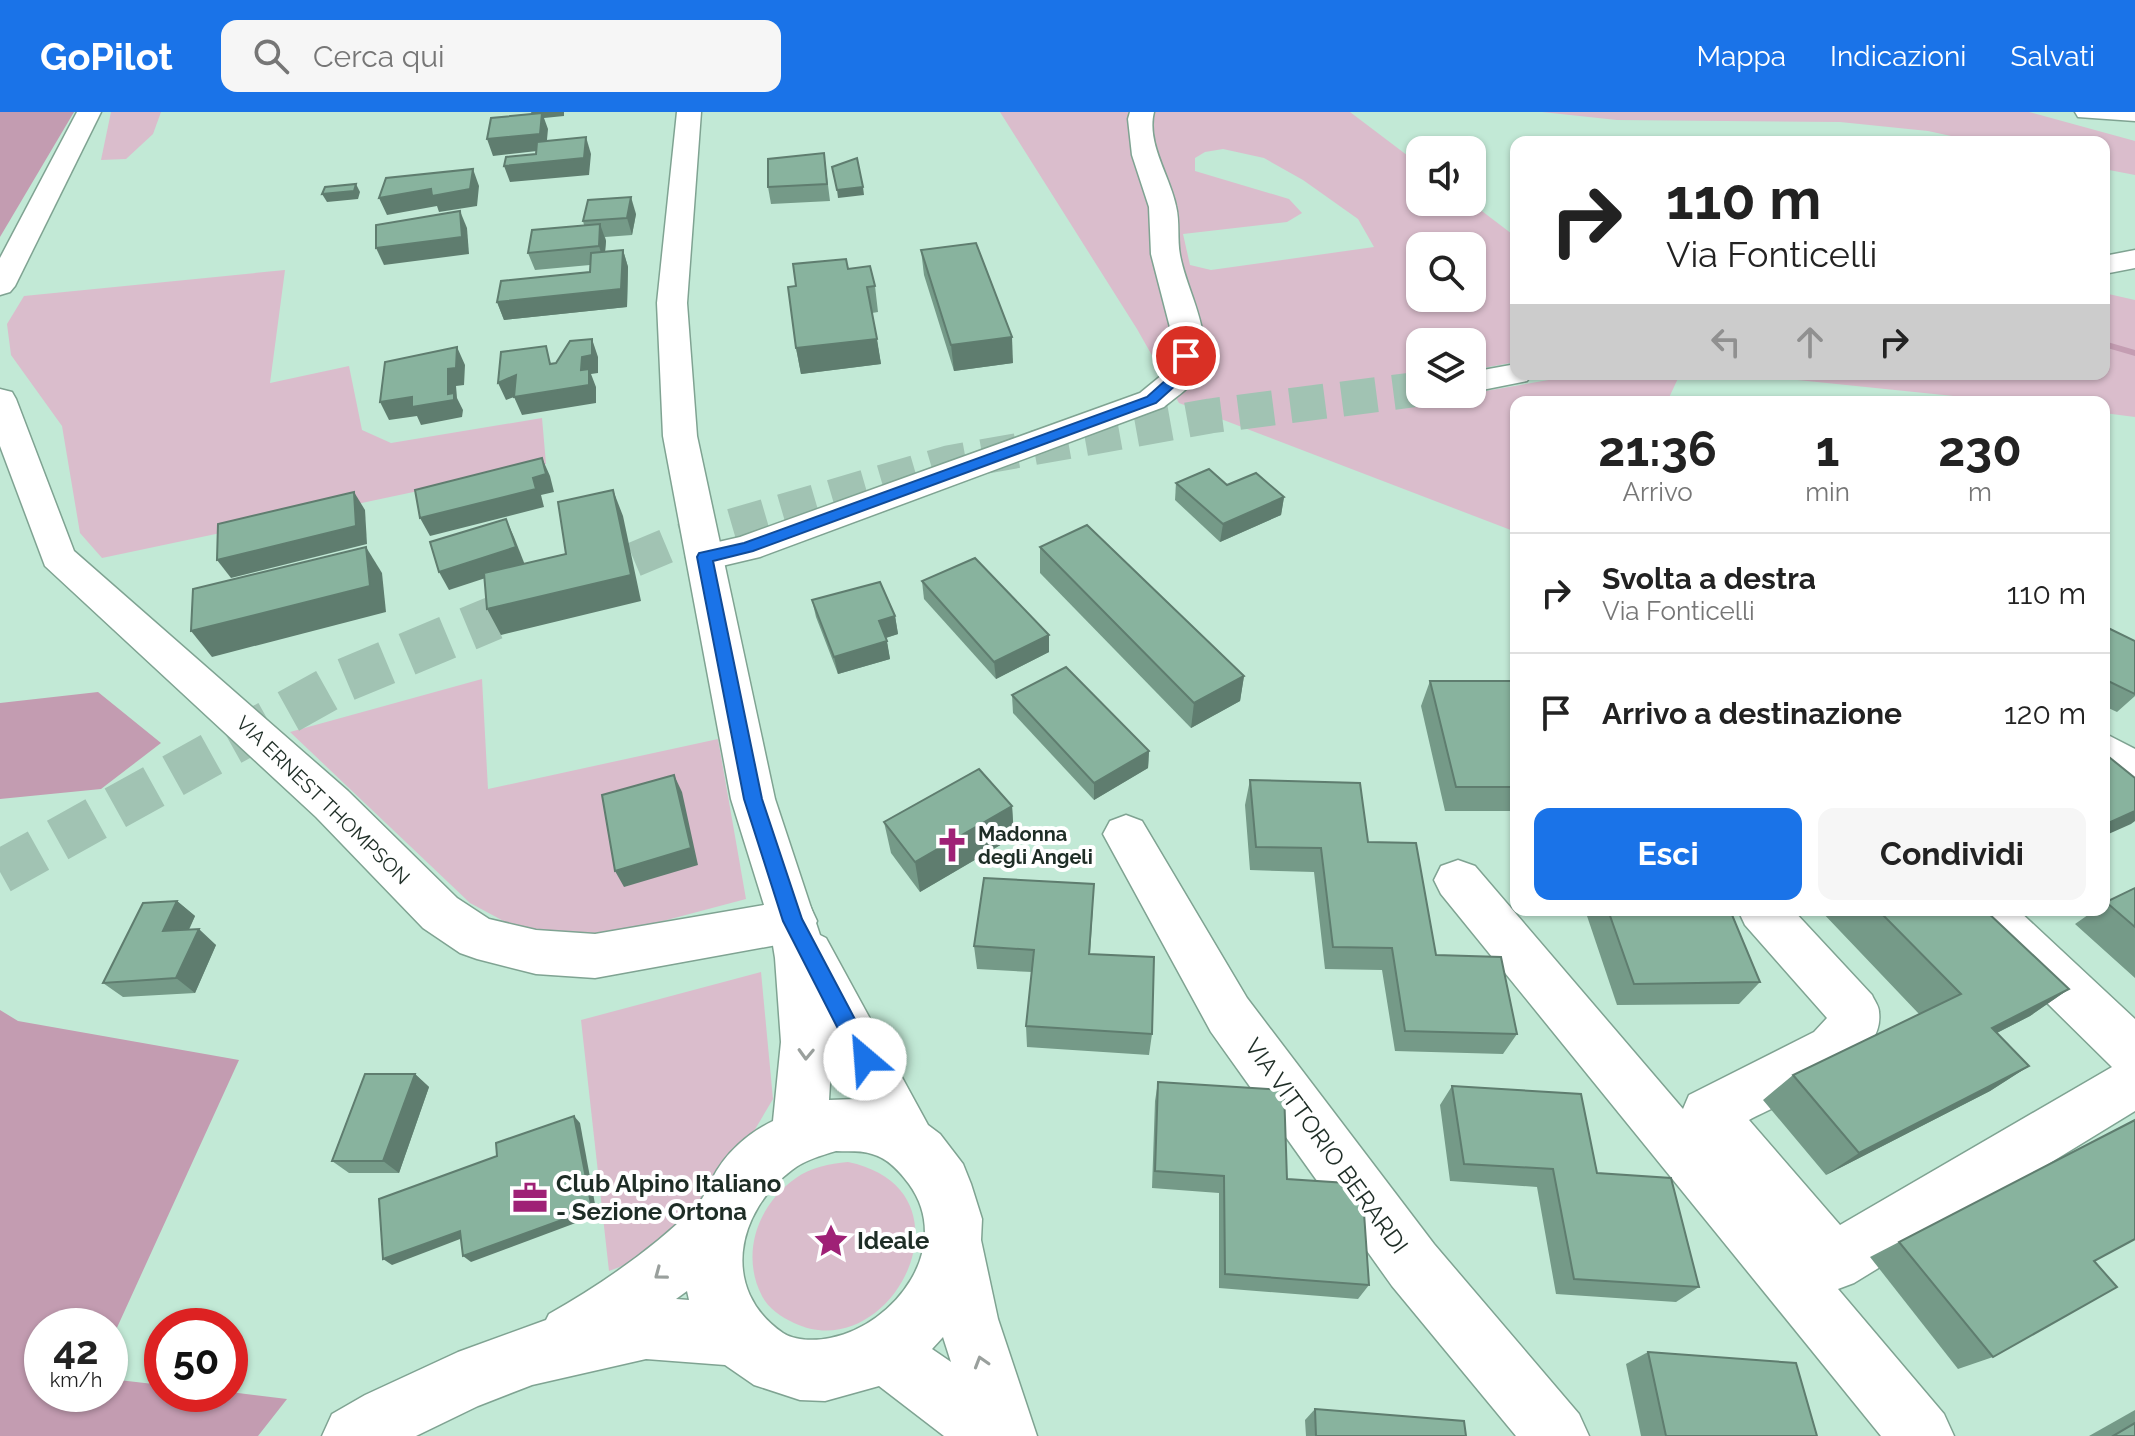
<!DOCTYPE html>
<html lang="it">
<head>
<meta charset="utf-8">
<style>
	body { margin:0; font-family:Raleway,sans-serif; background:#f6f6f6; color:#222; height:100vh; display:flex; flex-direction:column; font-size:30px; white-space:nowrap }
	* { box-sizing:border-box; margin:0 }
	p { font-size:26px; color:#767676 }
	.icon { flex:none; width:44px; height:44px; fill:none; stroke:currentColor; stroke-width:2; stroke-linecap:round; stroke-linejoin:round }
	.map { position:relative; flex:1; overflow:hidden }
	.panel { position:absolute; left:1510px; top:284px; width:600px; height:520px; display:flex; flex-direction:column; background:#fff; border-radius:16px; box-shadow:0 2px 6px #0004 }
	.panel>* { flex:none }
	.banner { position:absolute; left:1510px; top:24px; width:600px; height:244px; border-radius:16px; box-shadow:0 2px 6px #0004; background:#fff; color:#222; overflow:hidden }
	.controls { position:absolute; left:1406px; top:24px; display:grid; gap:16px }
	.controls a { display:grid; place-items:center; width:80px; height:80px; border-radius:16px; background:#fff; box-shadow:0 2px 6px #0004; font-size:40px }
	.speed { position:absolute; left:24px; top:1196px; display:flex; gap:16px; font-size:40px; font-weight:700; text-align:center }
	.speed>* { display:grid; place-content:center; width:104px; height:104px; border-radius:50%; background:#fff; box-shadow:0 2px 6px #0004; line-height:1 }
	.speed small { font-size:20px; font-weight:400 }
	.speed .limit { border:12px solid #d22; background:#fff; color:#111 }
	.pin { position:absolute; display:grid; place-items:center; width:68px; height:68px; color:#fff; margin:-34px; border:4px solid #fff; border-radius:50%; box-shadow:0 2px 8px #0007 }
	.me { position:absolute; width:88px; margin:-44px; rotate:333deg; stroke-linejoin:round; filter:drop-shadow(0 0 6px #0008) }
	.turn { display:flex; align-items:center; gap:28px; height:168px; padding:0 24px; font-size:36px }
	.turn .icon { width:104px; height:104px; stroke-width:2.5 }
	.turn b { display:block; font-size:56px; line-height:68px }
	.lanes { display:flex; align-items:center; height:76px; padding:0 24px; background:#0003; justify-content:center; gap:40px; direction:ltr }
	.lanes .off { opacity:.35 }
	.eta { display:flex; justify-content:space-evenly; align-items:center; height:136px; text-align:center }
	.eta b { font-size:48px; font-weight:700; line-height:56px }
	.action { display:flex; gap:16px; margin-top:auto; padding:16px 24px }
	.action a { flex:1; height:92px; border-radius:16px; background:#1a73e8; color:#fff; font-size:32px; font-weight:700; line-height:92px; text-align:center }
	.action a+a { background:#f6f6f6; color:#222 }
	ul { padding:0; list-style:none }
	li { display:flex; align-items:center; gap:24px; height:120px; padding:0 24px; border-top:2px solid #e0e0e0 }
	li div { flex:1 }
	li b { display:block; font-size:30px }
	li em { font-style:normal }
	header { display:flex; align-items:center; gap:48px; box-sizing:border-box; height:112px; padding:0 40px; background:#1a73e8; color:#fff }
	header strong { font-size:38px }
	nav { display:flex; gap:44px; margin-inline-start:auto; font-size:28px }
	.search { width:560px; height:72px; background:#f6f6f6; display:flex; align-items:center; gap:20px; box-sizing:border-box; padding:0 28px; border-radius:16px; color:#767676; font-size:30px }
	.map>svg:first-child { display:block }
</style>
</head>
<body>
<header>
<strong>GoPilot</strong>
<div class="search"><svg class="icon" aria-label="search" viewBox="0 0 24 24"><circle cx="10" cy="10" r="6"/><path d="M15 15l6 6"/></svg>Cerca qui</div>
<nav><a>Mappa</a><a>Indicazioni</a><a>Salvati</a></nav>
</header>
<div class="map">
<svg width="2135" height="1324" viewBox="0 0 2135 1324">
	<rect width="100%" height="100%" fill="#c2e9d6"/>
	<!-- green -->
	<g fill="#dabdcc" fill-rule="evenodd">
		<polygon points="111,0 161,0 153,22 126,47 101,48"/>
		<path d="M 1000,0 L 1350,0 L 1420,53 L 1420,90 L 1470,90 L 1516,125 L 1516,250 L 1472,258 L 1472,230 L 1420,230 L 1420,282 L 1472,282 L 1472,271 L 1480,280 L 1583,262 L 1680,262 L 1667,290 L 1516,290 L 1516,420 L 1179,291 L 1137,217 ZM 1223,37 L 1264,46 L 1303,68 L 1358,107 L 1374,135 L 1211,158 L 1190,153 L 1183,122 L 1287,110 L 1302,101 L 1289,87 L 1195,59 L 1195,46 L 1205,40 ZM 1420,134 L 1472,134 L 1472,186 L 1420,186 Z"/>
		<polygon points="1542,0 2029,0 2135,29 2135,63 2104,57 2104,30 1979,30 1928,19 1840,10 1617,8"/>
		<polygon points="285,158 270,271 349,254 362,318 391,331 542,306 546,352 102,446 80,421 62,314 11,243 7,212 24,184"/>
		<polygon points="2104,181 2135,188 2135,305 2104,301 2104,290 2012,290 1740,262 1828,262 1865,266 1873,262 2104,262"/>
		<polygon points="482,567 488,677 718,627 746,787 648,813 566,826 511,813 470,791 290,620"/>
		<polygon points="761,860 773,987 689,1129 609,1159 581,908"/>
		<path d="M 848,1050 C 982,1078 891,1257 794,1211 C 781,1205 768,1196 762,1184 C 740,1142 758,1092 796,1066 C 811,1055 829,1052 848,1050 Z"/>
	</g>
	<!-- forest -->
	<g fill="#c39cb1">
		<polygon points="0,0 74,0 0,125"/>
		<polygon points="98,580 161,631 101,677 0,687 0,591"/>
		<polygon points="0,898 18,909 239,948 110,1231 110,1214 42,1214 42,1282 110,1282 110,1267 162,1273 162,1282 230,1280 287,1287 258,1324 0,1324"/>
	</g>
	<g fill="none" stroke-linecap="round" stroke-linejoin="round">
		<!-- stream -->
		<polygon fill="#c49db2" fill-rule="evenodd" points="2104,229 2135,238 2135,244 2104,235"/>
		<!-- major-tunnel-far1 -->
		<polyline stroke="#a1c3b3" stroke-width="35" stroke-dasharray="35 17" stroke-linecap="butt" points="490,508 671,432 948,351 1210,304 1420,277"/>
		<!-- major-tunnel -->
		<polyline stroke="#a1c3b3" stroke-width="44" stroke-dasharray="44 22" stroke-linecap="butt" points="0,760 345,568 494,506"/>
		<!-- minor casing -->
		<g stroke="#7fa392" stroke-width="3">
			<g id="minor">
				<polygon points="77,0 101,0 15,174 10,180 0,183 0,146"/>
				<path d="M 1130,0 L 1154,0 C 1146,31 1170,64 1176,94 C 1180,110 1177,127 1180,143 C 1187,181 1215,222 1199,261 C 1194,274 1174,286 1164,295 L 760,445 L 705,458 L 692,454 L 686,445 L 692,436 L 740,425 L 1140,281 L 1168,258 L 1173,227 L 1151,142 L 1149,95 L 1132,43 L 1128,7 Z"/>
				<polygon points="2075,0 2135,0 2135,9 2078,5"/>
				<polygon points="0,277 12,280 16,287 74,439 348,679 457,786 489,807 536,818 595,822 793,788 810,794 817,809 810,824 793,830 595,866 536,862 477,847 460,841 423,816 316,705 45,454 0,334"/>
				<polygon points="2104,621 2135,637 2135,676 2119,671 2104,660"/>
				<polygon points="1126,703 1142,709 1247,886 1434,1132 1579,1302 1589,1324 1516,1324 1392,1174 1211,920 1103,722 1110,709"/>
				<path d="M 1458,748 L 1475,754 L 1683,997 L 1689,983 L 1814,920 L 1827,906 L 1745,813 L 1738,798 L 1793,798 L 1872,883 C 1874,888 1879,894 1879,900 C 1886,952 1786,988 1749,1008 L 1840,1113 L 2112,955 L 1968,813 L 1961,798 L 2018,798 L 2135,907 L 2135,999 L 1854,1171 L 1838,1177 L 1944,1302 L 1954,1324 L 1881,1324 L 1441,782 L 1434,768 L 1441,754 Z"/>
			</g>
		</g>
		<!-- major casing -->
		<g stroke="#7fa392" stroke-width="3">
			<g id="major">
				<path d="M 677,0 L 701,0 L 687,191 L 697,324 L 775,687 L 820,823 L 826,826 L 928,1013 L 940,1022 L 963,1052 L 971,1072 L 982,1107 L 981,1128 L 998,1207 L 1037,1324 L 944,1324 L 879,1274 L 825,1289 L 800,1288 L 754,1273 L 725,1253 L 646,1247 L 532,1273 L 478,1294 L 416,1324 L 322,1324 L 332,1302 L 365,1283 L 458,1240 L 546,1208 L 549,1202 C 602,1172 654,1136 697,1093 C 704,1087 707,1075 712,1067 C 725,1041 748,1021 773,1009 L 781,930 L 775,846 L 769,809 L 731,687 L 663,324 L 657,191 ZM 832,938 L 857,987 L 829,988 ZM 836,1039 C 848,1040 861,1038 872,1042 C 888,1046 900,1060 909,1072 C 954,1134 896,1213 830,1226 C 816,1229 795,1229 783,1221 C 720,1178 736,1100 792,1058 C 805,1048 820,1044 836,1039 ZM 687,1179 L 689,1188 L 676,1187 ZM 943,1225 L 951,1250 L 932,1237 Z"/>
				<polygon points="2135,138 2135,156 2104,162 2104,144"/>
				<polygon points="1516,252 1516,262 1532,262 1527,269 1472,280 1472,260"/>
			</g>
		</g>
		<!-- minor -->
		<use href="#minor" fill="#fff" fill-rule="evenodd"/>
		<!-- major -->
		<use href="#major" fill="#fff" fill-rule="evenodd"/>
	</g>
	<!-- wall -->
	<g fill="#759a88">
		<polygon points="824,41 830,89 771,92 768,75"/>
		<polygon points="636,102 632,123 605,125 606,129 605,140 623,138 628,155 627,195 504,208 497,190 590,160 590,153 535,158 528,141 584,113 583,109"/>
		<polygon points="921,138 1013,251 954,259 924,163"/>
		<polygon points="848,157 875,174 878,200 872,201 881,252 801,262 796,236 796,174"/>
		<polygon points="1176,371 1227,373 1284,385 1281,403 1220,430 1175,388"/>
		<polygon points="1040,435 1244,564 1240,589 1191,616 1040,461"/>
		<polygon points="922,469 1049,523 1049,540 996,567 924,487"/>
		<polygon points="812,488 895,504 898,522 886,526 890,547 838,562 816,505"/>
		<polygon points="2104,514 2135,529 2135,584 2117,600 2104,594"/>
		<polygon points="1430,569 1516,569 1516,699 1445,699 1421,594"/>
		<polygon points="1012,583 1149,639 1148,656 1094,688 1013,601"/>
		<polygon points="1250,668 1368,730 1436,843 1517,922 1503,942 1395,939 1382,858 1325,857 1314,760 1250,758 1245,693"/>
		<polygon points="1012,694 1014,725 920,780 891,741 884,710"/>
		<polygon points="2135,776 2135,866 2075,812 2095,798 2104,798 2104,791"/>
		<polygon points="177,789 195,804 189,818 216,833 195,881 123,885 103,871"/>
		<polygon points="1093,795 1090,842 1152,922 1149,943 1027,935 1026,914 1032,860 977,857 974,834"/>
		<polygon points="1585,798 1730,798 1760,870 1739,892 1617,893"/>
		<polygon points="1820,798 1985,798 2069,877 2030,904 1997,921 2029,954 1990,979 1826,1063 1763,988 1793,963 1919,902"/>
		<polygon points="415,962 429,975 399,1061 349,1061 332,1049"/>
		<polygon points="1158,970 1369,1173 1358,1187 1219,1176 1219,1081 1152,1076 1155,989"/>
		<polygon points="1452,974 1699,1175 1676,1190 1556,1182 1537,1075 1450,1069 1440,993"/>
		<polygon points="2135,1008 2094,1149 1993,1245 1958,1257 1870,1145"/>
		<polygon points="1648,1240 1817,1324 1641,1324 1626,1252"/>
		<polygon points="1315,1297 1466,1324 1306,1324 1305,1308"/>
		<polygon points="2135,1298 2135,1324 2089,1324"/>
	</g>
	<!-- shaded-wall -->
	<g fill="#5f7d6f">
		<polygon points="531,0 564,0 564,4 544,6 548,17 546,38 493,44 487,27 534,7"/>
		<polygon points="586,25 591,42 589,63 510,70 504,54"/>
		<polygon points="473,57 479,74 477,94 439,100 437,94 387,103 379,86"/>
		<polygon points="356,72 360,80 358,87 327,90 322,82"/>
		<polygon points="863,75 864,83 838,86 837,78"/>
		<polygon points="631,85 636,102 632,123 627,106"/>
		<polygon points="460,99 467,116 469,142 384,153 376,136"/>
		<polygon points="600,112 606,129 604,151 599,134"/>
		<polygon points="623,138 628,155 627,195 504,208 497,190 621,177"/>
		<polygon points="1012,225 1013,251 954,259 951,233"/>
		<polygon points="592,227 598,245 598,261 591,262 596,275 596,291 522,303 514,285 506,288 498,271 516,263 581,258 582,245"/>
		<polygon points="877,227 881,252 801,262 796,236"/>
		<polygon points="457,235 465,253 464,273 456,274 457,286 463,298 462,305 421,313 417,304 389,308 380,290 412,285 448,257"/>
		<polygon points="542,346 550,364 554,380 541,383 544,395 430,424 420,406 533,366"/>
		<polygon points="613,378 623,404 641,489 501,523 487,497 631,463"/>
		<polygon points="354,380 365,398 367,432 231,466 217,448"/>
		<polygon points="1284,385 1281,403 1220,430 1223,412"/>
		<polygon points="506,407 514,425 525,453 449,478 439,460"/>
		<polygon points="366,435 382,461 386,500 212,545 191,519"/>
		<polygon points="895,504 898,522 882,527 879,509"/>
		<polygon points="1049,523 1049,540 996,567 994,550"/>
		<polygon points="887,529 890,547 838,562 834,545"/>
		<polygon points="1244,564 1240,589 1191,616 1194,591"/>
		<polygon points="1149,639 1148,656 1094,688 1094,671"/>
		<polygon points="674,663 682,680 698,753 624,775 615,759"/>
		<polygon points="1012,694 1014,725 920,780 915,750"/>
		<polygon points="2135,699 2135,709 2131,712 2104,724 2104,713"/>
		<polygon points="177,789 195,804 181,834 163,819"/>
		<polygon points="199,817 216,833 195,881 176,866"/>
		<polygon points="2069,877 2030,904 1955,942 1992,916"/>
		<polygon points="2029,954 1990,979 1826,1063 1859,1041"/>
		<polygon points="415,962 429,975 399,1061 383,1049"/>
		<polygon points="574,1004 580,1011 597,1103 471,1150 463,1144"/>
		<polygon points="460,1119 468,1124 392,1153 383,1147"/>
	</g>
	<!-- building -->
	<g fill="#88b39e" stroke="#5f7d6f" stroke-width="2">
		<polygon points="542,1 540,22 487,27 491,6"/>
		<polygon points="586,25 584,46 504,54 506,45 536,42 537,30"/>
		<polygon points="824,41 827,72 768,75 768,47"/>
		<polygon points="857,46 863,75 837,78 832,55"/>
		<polygon points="473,57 470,77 432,84 431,77 379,86 386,66"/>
		<polygon points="356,72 354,79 322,82 325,75"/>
		<polygon points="631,85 627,106 583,109 588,88"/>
		<polygon points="460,99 462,125 376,136 376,113"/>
		<polygon points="600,112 599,134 528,141 532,118"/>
		<polygon points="976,131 1012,225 951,233 921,138"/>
		<polygon points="623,138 621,177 497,190 501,169 590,160 591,141"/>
		<polygon points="846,147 848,157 870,154 875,174 867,175 877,227 796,236 788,175 796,174 793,152"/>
		<polygon points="592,227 592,243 582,245 581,258 589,257 589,273 514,285 516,263 498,271 501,240 546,234 550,252 556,251 570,229"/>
		<polygon points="457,235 456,256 448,257 448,282 454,281 454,288 412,295 412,285 380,290 385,250"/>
		<polygon points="542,346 546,362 533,366 536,377 420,406 415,378"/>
		<polygon points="1209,357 1227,373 1256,361 1284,385 1223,412 1176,371"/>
		<polygon points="613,378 631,463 487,497 484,461 566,442 558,390"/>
		<polygon points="354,380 356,414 217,448 218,412"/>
		<polygon points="506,407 516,435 439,460 430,430"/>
		<polygon points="1087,413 1244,564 1194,591 1040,435"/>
		<polygon points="366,435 370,474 191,519 193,477"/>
		<polygon points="975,446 1049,523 994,550 922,469"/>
		<polygon points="880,470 895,504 879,509 887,529 834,545 812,488"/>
		<polygon points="2104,514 2135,529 2135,582 2104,567"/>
		<polygon points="1066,555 1149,639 1094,671 1012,583"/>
		<polygon points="1430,569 1516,569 1516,675 1456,675"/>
		<polygon points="2104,641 2135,666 2135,699 2104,713"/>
		<polygon points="979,657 1012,694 915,750 884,710"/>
		<polygon points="674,663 691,736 615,759 602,683"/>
		<polygon points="1250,668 1360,671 1368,730 1416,731 1436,843 1501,845 1517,922 1405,919 1392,836 1333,835 1321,736 1256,735"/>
		<polygon points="984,766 1094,772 1089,842 1154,845 1152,922 1026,914 1034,838 974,834"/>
		<polygon points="2135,776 2135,815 2106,790"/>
		<polygon points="177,789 163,819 199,817 176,866 103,871 143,791"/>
		<polygon points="1608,798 1730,798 1760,870 1634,872"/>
		<polygon points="1878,798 1985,798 2069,877 1992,916 2029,954 1859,1041 1793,963 1961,882"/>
		<polygon points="365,962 415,962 383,1049 332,1049"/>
		<polygon points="1158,970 1284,978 1287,1067 1362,1072 1369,1173 1225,1162 1224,1064 1155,1059"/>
		<polygon points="1452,974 1581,982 1597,1061 1671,1066 1699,1175 1574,1167 1553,1057 1464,1052"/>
		<polygon points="574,1004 592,1097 463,1144 460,1119 383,1147 379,1087 497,1044 496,1031"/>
		<polygon points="2135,1008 2135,1127 2094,1149 2117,1175 1993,1245 1899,1130"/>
		<polygon points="1648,1240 1796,1251 1817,1324 1666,1324"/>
		<polygon points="1315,1297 1464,1309 1466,1324 1316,1324"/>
		<polygon points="2135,1311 2135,1324 2113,1324"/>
	</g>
	<!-- one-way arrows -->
	<defs><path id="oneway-chevron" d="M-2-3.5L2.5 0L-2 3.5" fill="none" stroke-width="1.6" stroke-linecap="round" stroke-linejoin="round" transform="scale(2)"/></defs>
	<g stroke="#9aa09d">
		<use href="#oneway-chevron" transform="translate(806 942) rotate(92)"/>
		<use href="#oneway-chevron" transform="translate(660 1162) rotate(143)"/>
		<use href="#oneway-chevron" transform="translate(981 1250) rotate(-107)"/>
	</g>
	<!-- route -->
	<polygon fill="#1a73e8" stroke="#114b97" stroke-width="2" points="1186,240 1192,244 1187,263 1156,291 753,439 713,449 762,687 802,807 876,947 872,954 865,957 857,954 783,809 744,687 697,445 699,441 744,431 1147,285 1176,259 1179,244"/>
	<!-- icons -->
	<defs>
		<g id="church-bare" transform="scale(2.76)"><path d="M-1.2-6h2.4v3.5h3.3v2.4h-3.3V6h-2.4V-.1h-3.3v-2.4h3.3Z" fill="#9f2176" stroke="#fff" stroke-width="2.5" paint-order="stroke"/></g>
		<g id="office-bare" transform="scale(2.76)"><path d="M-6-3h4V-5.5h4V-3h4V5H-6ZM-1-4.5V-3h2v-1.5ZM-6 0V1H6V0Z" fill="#9f2176" stroke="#fff" stroke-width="2.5" paint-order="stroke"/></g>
		<g id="sight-bare" transform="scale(2.76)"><path d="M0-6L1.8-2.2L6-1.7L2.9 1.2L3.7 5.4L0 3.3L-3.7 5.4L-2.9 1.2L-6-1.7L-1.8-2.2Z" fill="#9f2176" stroke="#fff" stroke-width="2.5" paint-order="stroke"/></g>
	</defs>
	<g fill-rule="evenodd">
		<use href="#church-bare" x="952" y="733"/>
		<use href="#office-bare" x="530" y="1086"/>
		<use href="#sight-bare" x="831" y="1129"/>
	</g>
	<g text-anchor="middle" stroke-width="8" stroke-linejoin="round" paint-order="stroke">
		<!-- street labels -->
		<g font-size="20" fill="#1e2d26" stroke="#fff">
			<text transform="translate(323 688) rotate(44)" y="7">VIA ERNEST THOMPSON</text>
		</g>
		<!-- poi labels -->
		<g font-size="20" font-weight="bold" fill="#1e2d26" stroke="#fff" text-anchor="start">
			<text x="978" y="729">Madonna<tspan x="978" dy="23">degli Angeli</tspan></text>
		</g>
		<!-- near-street labels -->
		<g font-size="24" fill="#1e2d26" stroke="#fff">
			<text transform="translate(1326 1034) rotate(54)" y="8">VIA VITTORIO BERARDI</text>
		</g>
		<!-- near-poi labels -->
		<g font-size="24" font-weight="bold" fill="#1e2d26" stroke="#fff" text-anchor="start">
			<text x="556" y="1080">Club Alpino Italiano<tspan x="556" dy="28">- Sezione Ortona</tspan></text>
			<text x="857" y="1137">Ideale</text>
		</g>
	</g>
</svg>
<div class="controls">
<a><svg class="icon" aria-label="sound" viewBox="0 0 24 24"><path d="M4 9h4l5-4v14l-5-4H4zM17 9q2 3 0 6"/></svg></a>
<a><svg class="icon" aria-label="search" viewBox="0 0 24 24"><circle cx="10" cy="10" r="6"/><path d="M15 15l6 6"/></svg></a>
<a><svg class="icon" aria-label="layers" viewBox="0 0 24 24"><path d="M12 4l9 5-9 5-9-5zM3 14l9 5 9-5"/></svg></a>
</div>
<div class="speed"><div>42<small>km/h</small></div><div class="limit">50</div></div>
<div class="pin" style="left:1186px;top:244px;background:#d93025"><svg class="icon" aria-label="arrive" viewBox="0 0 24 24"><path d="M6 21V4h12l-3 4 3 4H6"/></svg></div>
<svg class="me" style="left:865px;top:947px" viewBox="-20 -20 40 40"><circle r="19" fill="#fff"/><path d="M0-13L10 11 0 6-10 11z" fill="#1a73e8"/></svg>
<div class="banner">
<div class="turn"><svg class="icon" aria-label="right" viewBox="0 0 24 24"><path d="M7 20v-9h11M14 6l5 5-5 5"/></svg><div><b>110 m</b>Via Fonticelli</div></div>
<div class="lanes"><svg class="icon off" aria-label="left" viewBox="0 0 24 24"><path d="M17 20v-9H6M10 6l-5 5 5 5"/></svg><svg class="icon off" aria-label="ahead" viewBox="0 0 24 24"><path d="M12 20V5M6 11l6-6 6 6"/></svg><svg class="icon" aria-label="right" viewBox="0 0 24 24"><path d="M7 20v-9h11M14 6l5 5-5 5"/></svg></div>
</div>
<section class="panel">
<div class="eta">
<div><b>21:36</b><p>Arrivo</p></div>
<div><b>1</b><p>min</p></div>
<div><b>230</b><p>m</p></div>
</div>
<ul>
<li><svg class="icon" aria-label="right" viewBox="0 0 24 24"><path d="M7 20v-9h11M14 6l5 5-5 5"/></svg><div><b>Svolta a destra</b><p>Via Fonticelli</p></div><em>110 m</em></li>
<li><svg class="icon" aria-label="arrive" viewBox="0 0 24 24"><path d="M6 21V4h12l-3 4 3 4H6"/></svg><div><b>Arrivo a destinazione</b></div><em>120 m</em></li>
</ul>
<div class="action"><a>Esci</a><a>Condividi</a></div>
</section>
</div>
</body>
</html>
